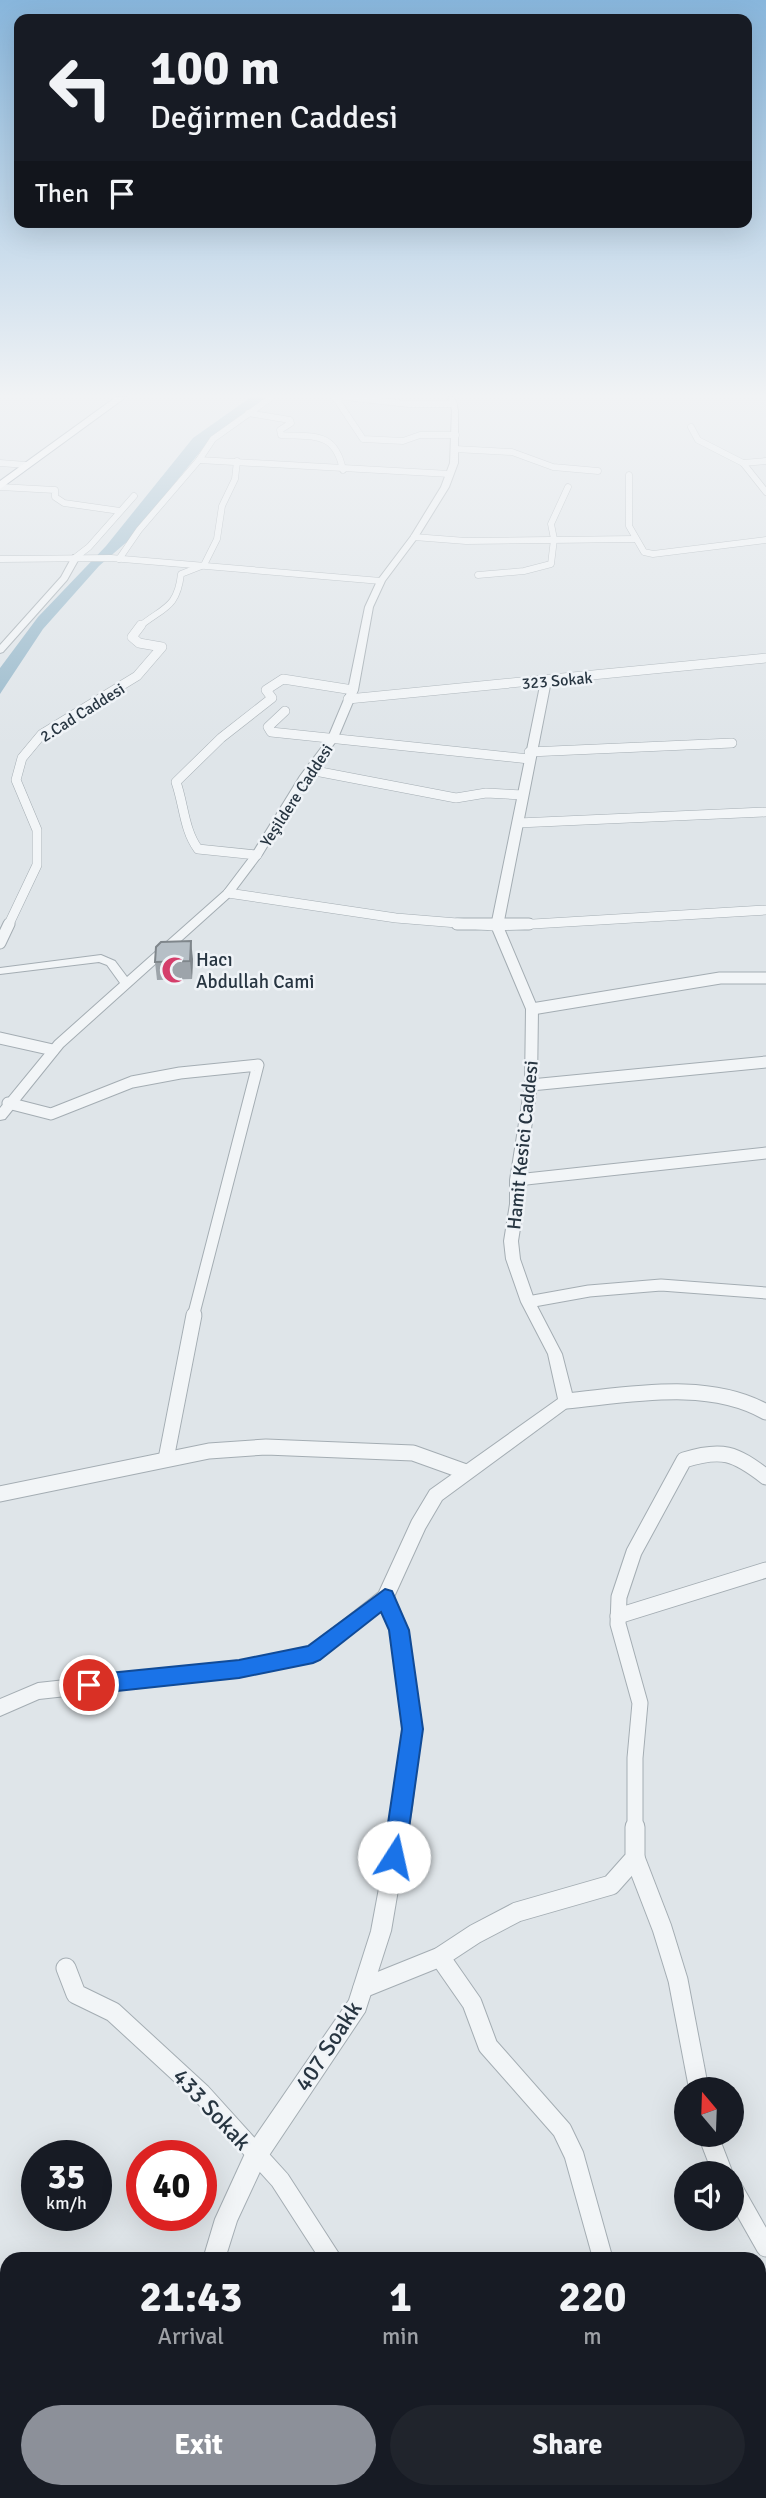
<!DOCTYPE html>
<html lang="en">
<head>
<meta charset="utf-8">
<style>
	body { margin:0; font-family:Signika,sans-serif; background:#20242c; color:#f1f3f6; height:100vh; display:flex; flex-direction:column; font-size:26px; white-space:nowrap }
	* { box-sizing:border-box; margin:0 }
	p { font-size:23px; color:#9ea1a6 }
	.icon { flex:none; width:38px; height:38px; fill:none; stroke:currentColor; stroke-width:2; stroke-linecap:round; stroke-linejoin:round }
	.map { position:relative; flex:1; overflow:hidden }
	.sheet { position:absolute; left:0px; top:2252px; width:766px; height:247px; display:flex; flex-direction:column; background:#171b24; border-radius:21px 21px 0 0; box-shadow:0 7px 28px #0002 }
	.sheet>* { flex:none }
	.top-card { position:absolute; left:14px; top:14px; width:738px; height:214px; border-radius:14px; box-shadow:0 7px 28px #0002; background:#171b24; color:#f1f3f6; overflow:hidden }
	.needle { width:46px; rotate:341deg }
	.fabs { position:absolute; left:674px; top:2077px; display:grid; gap:14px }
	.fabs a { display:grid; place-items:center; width:70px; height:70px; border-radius:50%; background:#171b24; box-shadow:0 7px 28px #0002; font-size:35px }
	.speed { position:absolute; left:21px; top:2140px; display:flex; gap:14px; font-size:35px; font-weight:700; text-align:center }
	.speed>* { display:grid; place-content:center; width:91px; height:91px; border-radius:50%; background:#171b24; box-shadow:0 7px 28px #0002; line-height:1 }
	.speed small { font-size:18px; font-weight:400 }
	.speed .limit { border:10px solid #d22; background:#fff; color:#111 }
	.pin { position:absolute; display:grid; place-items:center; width:60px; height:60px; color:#fff; margin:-30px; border:4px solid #fff; border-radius:50%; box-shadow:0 2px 7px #0007 }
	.me { position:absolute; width:77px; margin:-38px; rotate:10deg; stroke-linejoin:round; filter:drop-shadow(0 0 5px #0008) }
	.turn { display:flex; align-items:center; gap:24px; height:147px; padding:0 21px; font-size:32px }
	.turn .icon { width:91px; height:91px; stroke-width:2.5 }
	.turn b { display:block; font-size:49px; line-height:60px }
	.then { display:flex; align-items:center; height:66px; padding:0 21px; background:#0003; gap:14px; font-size:26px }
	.eta { display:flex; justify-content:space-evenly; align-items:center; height:119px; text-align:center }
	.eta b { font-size:42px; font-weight:700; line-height:49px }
	.action { display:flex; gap:14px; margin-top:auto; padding:14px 21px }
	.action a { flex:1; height:80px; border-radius:42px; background:#8c9099; color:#fff; font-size:28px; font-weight:700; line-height:80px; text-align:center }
	.action a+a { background:#20242c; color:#f1f3f6 }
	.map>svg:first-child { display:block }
</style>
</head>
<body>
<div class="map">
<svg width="766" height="2498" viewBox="0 0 766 2498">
	<rect width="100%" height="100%" fill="#dfe5e9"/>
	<!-- water -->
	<polygon fill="#98b9cb" points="251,397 270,397 238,417 208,442 129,540 99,566 43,629 0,694 0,668 38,617 106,546 193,438"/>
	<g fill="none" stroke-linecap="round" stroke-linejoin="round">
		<!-- minor-far4 casing -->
		<g stroke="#a4adb3" stroke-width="7">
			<g id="minor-far4">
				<polyline points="335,397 363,439 403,441 420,435 456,435"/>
				<polyline points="345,397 408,404 454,404"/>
				<path d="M 248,413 L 290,420 L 291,423 L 280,430 L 281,435 C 314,437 335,431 343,470"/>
				<polyline points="691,427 698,440 743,463 766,492"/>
				<polyline points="455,449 512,452 553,467 598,471"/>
				<polyline points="199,460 450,474"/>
				<polyline points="0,463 26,465"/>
				<polyline points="743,463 766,461"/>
				<polyline points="629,475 629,526 644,552 653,554 766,540"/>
				<polyline points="0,487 55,490 55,497 64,503 120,511"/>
				<polyline points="414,537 466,541 635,539"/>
				<polyline points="76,557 89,547 134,496"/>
				<polyline points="0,559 111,558 381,581"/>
				<polyline points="119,559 139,530 199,460 213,439 272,397"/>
				<polyline points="478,575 524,571 551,564 554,539 551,524 568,487"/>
				<path d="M 139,627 C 163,607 177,609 181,574 L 204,565 L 217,539 L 222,506 L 235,479 L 237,461"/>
			</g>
		</g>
		<!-- minor-far3 casing -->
		<g stroke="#a4adb3" stroke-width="10">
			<g id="minor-far3">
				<polyline points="348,699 766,658"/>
				<polyline points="285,711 268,727 271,732 529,759"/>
				<polyline points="529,752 732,743"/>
				<polyline points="310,770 456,798 486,793 523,795"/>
				<polyline points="518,823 766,812"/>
				<path d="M 257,855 L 198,849 C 184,830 184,805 176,782 L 221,738 L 272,698 L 266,690 L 283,679 L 353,690"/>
				<polyline points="228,893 396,918 494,926"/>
				<polyline points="8,926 37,865 37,830 16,780 22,758 42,734 137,676 162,647 139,643 132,637 141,625"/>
				<polyline points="499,926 766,910"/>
			</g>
		</g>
		<!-- minor-far2 casing -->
		<g stroke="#a4adb3" stroke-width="13">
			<g id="minor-far2">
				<polyline points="457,924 529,924"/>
				<polyline points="0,943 9,924"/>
				<polyline points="532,1009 720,978 766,978"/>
				<polyline points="0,1038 53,1050"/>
				<polyline points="531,1085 766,1062"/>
				<polyline points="8,1103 51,1114 132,1082 180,1073 258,1065 193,1317"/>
				<polyline points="517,1180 766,1153"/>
				<polyline points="528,1302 589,1291 661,1285 766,1293"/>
			</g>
		</g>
		<!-- minor-far1 casing -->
		<g stroke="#a4adb3" stroke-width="17">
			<g id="minor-far1">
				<path d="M 566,1401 C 630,1395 708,1379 766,1412"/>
				<polyline points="166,1459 194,1315"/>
				<polyline points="0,1494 209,1451 266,1447 413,1453 466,1472"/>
				<polyline points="618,1616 766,1570"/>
				<path d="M 635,1829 L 635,1758 L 640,1703 L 618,1624 L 619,1597 L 634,1552 L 684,1460 C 722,1448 735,1453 766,1477"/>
			</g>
		</g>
		<!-- minor casing -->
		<g stroke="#a4adb3" stroke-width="21">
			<g id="minor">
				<polyline points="635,1858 662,1928 678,1980 699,2090"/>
				<polyline points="440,1957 472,2003 488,2046 562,2130 574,2155 603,2259"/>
				<polyline points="66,1968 76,1994 113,2012 201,2093 280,2180 331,2259"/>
				<polyline points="363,1988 440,1957 475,1934 517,1912 611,1885 635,1858 635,1827"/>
				<polyline points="708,2135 723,2174"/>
				<polyline points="732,2187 766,2247"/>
				<polyline points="0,2321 7,2321"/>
				<polyline points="760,2407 766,2393"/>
				<polyline points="498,2492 503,2498"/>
				<polyline points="690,2492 693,2498"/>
				<polyline points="320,2498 324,2492"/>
				<polyline points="579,2498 612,2492"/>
			</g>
		</g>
		<!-- tertiary casing -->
		<g stroke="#a4adb3" stroke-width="2">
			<g id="tertiary">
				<polygon points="448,397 454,397 458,410 458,463 449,487 418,537 385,581 373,607 358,690 337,740 309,777 262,855 232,895 63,1047 5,1119 0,1120 0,1108 55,1041 120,983 107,965 99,962 0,974 0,968 101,955 115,961 127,977 224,891 252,854 300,776 327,740 348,690 365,607 377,581 411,536 441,487 450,463 452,410"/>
				<polygon points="73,555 80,557 67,580 3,652 0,653 0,645 61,577"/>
				<polygon points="546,678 551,681 503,926 538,1009 537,1085 524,1180 524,1204 518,1241 520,1259 535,1302 562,1354 574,1401 571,1405 442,1500 425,1529 394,1597 408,1630 421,1729 412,1808 391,1931 365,2012 264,2163 237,2221 225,2259 203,2259 215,2219 248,2147 349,2000 371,1931 394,1808 403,1729 390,1630 382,1610 319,1660 313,1662 239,1677 39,1699 0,1716 0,1699 38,1683 239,1661 309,1647 379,1592 412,1520 430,1490 558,1399 548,1354 521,1302 506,1259 504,1241 510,1204 510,1180 525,1085 526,1009 491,926 541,681"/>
				<polygon points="187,2492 211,2492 212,2498 188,2498"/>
			</g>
		</g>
		<!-- trunk casing -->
		<g stroke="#8694a1" stroke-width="2">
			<polygon id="trunk" points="116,397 126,397 0,489 0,481"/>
		</g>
		<!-- minor-far4 -->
		<use href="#minor-far4" stroke="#f2f5f7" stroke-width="6"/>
		<!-- minor-far3 -->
		<use href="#minor-far3" stroke="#f2f5f7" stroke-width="9"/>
		<!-- minor-far2 -->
		<use href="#minor-far2" stroke="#f2f5f7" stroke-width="11"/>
		<!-- minor-far1 -->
		<use href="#minor-far1" stroke="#f2f5f7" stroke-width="15"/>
		<!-- minor -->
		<use href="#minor" stroke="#f2f5f7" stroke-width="19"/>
		<!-- tertiary -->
		<use href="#tertiary" fill="#f2f5f7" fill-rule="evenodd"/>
		<!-- trunk -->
		<use href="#trunk" fill="#fff" fill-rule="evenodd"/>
	</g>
	<!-- wall -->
	<polygon fill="#9da4aa" points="193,959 192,979 157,980 155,962"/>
	<!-- shaded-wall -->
	<polygon fill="#7f868b" points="191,941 193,959 192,979 190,961"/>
	<!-- building -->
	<polygon fill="#b6bfc6" stroke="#7f868b" stroke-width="2" points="191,941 190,961 155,962 156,947 161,942"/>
	<!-- sky -->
	<linearGradient id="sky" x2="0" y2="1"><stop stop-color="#88b6dc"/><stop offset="0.53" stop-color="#f1f3f5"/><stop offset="1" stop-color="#f1f3f5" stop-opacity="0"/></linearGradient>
	<rect width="766" height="747" fill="url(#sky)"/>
	<!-- route -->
	<polygon fill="#1a73e8" stroke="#114b97" stroke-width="2" points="385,1589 392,1591 409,1630 423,1729 405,1857 402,1865 394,1868 386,1865 383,1857 402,1729 389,1630 381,1612 320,1660 313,1663 239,1678 89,1694 82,1691 79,1685 82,1678 89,1675 239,1660 308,1646"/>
	<!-- icons -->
	<defs>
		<g id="mosque-bare" transform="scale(2.1)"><path d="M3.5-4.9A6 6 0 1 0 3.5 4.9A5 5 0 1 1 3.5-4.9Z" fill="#d53e6b" stroke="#eff3f7" stroke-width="2.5" paint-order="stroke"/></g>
	</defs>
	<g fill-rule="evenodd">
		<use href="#mosque-bare" x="175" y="970"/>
	</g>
	<g text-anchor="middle" stroke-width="5" stroke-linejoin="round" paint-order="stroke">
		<!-- far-street labels -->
		<g font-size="16" fill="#273541" stroke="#eff3f7">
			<text transform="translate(557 680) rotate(-5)" y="6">323 Sokak</text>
			<text transform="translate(82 712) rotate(-32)" y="6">2.Cad Caddesi</text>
			<text transform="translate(296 795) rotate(-57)" y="6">Yeşildere Caddesi</text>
		</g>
		<!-- poi labels -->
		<g font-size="19" fill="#273541" stroke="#eff3f7" text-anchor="start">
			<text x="196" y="966">Hacı<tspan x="196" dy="22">Abdullah Cami</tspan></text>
		</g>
		<!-- street labels -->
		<g font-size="19" fill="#273541" stroke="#eff3f7">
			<text transform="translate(522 1145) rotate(-84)" y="7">Hamit Kesici Caddesi</text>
		</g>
		<!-- near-street labels -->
		<g font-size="23" fill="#273541" stroke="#eff3f7">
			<text transform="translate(328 2046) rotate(-57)" y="8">407 Soakk</text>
			<text transform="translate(212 2109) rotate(47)" y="8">433 Sokak</text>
		</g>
	</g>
</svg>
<div class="fabs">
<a><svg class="needle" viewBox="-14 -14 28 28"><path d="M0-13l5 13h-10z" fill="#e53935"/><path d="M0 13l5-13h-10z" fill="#9ea1a6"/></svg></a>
<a><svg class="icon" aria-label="sound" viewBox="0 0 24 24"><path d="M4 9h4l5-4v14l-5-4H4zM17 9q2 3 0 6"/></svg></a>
</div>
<div class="speed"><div>35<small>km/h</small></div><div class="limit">40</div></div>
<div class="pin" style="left:89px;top:1685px;background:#d93025"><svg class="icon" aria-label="arrive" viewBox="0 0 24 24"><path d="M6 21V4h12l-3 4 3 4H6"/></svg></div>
<svg class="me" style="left:394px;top:1857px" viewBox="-20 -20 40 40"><circle r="19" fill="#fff"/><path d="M0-13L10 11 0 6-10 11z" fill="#1a73e8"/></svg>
<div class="top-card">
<div class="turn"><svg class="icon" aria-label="left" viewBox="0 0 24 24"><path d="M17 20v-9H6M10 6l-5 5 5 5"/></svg><div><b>100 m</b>Değirmen Caddesi</div></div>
<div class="then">Then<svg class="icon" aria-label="arrive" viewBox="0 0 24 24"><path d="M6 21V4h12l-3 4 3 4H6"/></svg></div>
</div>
<section class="sheet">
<div class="eta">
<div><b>21:43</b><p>Arrival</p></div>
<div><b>1</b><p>min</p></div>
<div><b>220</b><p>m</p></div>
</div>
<div class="action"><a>Exit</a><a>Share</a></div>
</section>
</div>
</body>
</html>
